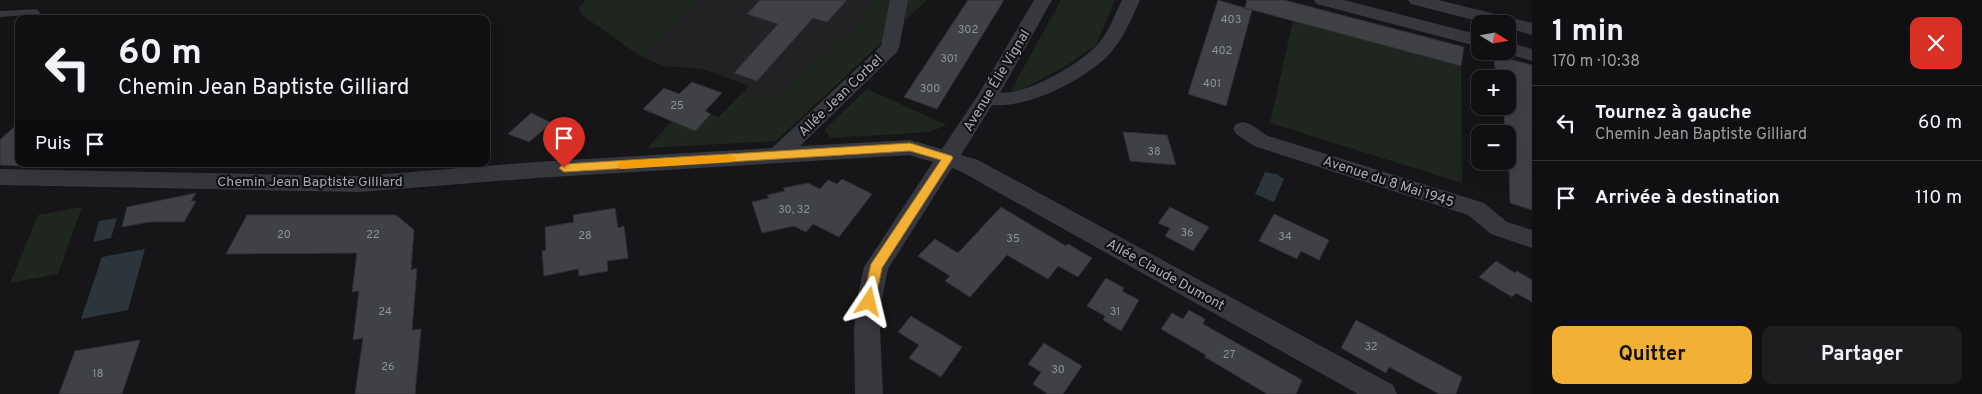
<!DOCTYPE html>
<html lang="fr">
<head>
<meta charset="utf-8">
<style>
	body { margin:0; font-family:Overpass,sans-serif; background:#1e1e20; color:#f1f3f6; height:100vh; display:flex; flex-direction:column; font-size:19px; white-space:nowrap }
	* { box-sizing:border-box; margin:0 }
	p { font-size:16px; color:#9c9d9f }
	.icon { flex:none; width:28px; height:28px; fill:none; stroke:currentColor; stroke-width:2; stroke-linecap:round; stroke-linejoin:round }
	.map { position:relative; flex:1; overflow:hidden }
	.details { display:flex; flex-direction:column; background:#101012; width:450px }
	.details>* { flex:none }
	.banner { position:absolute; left:15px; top:15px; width:475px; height:152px; border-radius:10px; box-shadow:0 5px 20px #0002,0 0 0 1px #303032; background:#101012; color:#f1f3f6; overflow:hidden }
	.needle { width:32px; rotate:101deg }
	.controls { position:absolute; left:1471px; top:15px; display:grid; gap:10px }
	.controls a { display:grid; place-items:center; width:45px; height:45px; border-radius:10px; background:#101012; box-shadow:0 5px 20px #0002,0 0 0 1px #303032; font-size:25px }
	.pin { position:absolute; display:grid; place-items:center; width:42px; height:42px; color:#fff; margin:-51px -21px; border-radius:50% 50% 50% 0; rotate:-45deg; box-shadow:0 0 5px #0007 }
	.pin .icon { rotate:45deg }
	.me { position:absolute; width:55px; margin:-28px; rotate:10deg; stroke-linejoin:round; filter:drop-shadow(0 0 4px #0008) }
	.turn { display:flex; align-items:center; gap:18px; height:105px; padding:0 20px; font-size:22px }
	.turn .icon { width:65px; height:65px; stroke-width:2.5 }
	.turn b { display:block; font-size:35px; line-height:42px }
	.then { display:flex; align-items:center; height:48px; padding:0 20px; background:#0003; gap:10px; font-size:19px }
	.round { display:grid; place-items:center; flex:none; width:52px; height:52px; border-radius:10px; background:#1e1e20 }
	.head { display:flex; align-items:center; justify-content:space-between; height:85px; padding:0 20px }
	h1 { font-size:30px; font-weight:700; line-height:38px }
	.action { display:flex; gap:10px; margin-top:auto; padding:10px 20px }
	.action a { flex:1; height:58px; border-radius:10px; background:#f2b134; color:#111; font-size:20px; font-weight:700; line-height:58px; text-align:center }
	.action a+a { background:#1e1e20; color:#f1f3f6 }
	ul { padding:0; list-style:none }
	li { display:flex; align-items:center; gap:15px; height:75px; padding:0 20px; border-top:1px solid #303032 }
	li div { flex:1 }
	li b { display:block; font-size:19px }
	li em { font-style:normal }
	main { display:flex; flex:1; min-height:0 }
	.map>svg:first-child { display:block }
</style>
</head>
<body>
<main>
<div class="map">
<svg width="1532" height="394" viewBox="0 0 1532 394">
	<rect width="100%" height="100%" fill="#161618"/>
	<!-- built -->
	<polygon fill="#222225" points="586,0 893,0 805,114 743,92 749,86 703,69 664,66 642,57 582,15 579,7"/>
	<!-- green -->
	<g fill="#1e261f">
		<polygon points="586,0 701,0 642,57 582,15 579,7"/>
		<polygon points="874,0 927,0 776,141 647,148 672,121 695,131 711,114 719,117 743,92 771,102 852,30"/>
		<polygon points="1061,0 1115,0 1096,45 1069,64 1017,92 1011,90"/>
		<polygon points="1293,21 1461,66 1462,183 1270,123"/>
		<polygon points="867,89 947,125 930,132 831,138 825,131 826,128"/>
		<polygon points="82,207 58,274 10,283 38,215"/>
	</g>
	<!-- water -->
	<g fill="#2c353c">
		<polygon points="1265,172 1276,174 1284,179 1274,202 1255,194"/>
		<polygon points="117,218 111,238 93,242 99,221"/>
		<polygon points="145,249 128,310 81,319 102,257"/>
	</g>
	<!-- building -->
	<g fill="#404145" stroke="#303034">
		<polygon points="760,0 847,0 827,22 813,18 757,81 734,73 778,24 747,14"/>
		<polygon points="968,0 1004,0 937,109 904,97"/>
		<polygon points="1218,0 1252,10 1226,106 1188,94"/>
		<polygon points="1247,0 1284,0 1464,47 1461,66 1245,8"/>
		<polygon points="1493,55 1532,65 1532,210 1510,203 1508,134 1505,134 1504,106 1508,106 1508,79 1502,79 1502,76 1496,74"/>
		<polygon points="692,82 722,93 705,111 711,114 695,131 643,109 664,88 679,94"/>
		<polygon points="531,113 552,123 529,142 508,134"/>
		<polygon points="19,122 19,166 0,165 0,140"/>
		<polygon points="1123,132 1167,135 1176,165 1130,161"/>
		<polygon points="842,179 872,194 839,237 813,224 806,232 794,226 762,233 752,202 769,198 767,195 785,191 783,188 808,183 820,189 828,180 837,184"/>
		<polygon points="196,193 191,201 196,201 184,222 149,222 122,227 127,207"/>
		<polygon points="1001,207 1066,246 1068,244 1092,258 1078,277 1058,266 1048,279 1007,255 970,297 945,281 950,276 918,256 935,239 958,253"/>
		<polygon points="1170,207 1209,227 1193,251 1165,236 1170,228 1158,223"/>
		<polygon points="615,208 618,228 624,226 628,258 607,261 608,271 579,276 578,269 544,276 542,251 546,250 545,227 574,222 573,215"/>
		<polygon points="1274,214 1329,240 1319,260 1301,251 1297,259 1259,241"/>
		<polygon points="247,215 396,215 414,230 411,270 417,268 412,330 421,329 415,394 355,394 363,338 353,340 359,291 352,292 357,253 226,254"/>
		<polygon points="1496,261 1515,273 1517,271 1532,280 1532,302 1516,293 1512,297 1479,277"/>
		<polygon points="1106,278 1124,288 1122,291 1139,300 1121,331 1103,320 1105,316 1087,306"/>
		<polygon points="1189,310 1205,319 1203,324 1302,380 1296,394 1267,394 1205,357 1206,355 1161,329 1172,313 1183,319"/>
		<polygon points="911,316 962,347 941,377 909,358 919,345 898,332"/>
		<polygon points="1356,320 1462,377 1456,394 1439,394 1389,367 1386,373 1341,348"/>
		<polygon points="140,340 122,394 59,394 75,351"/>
		<polygon points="1044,343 1082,366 1063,394 1048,394 1033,384 1041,372 1028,364"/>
	</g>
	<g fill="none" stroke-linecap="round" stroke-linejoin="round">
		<!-- lane -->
		<polygon fill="#37383d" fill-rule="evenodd" points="36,9 40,12 39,14 0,17 0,11"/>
		<!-- street -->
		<g fill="#37383d" fill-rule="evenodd">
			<path d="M 890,0 L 908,0 L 899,48 L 897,52 L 800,146 L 910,140 L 942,149 L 978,95 L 1034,0 L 1052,0 L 1000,93 C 1028,94 1079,65 1098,44 C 1109,32 1115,14 1122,0 L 1140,0 C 1132,17 1125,36 1112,51 C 1090,78 1027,109 992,105 L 961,155 L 978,160 L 1393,385 L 1397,394 L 1358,394 L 962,172 L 952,168 L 888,269 L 882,299 L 880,330 L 883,394 L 855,394 L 854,330 L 857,299 L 864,267 L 933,162 L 909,155 L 536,178 L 360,192 L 0,185 L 0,169 L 360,176 L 536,162 L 772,148 L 881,46 Z"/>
			<polygon points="1314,0 1344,0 1480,35 1480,47 1317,4"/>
			<polygon points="1408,0 1438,0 1532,23 1532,35 1508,28 1508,24 1489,24 1411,4"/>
			<polygon points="1508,42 1532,49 1532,61 1501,52 1508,51"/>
			<polygon points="1243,122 1250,124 1268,136 1484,203 1507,222 1532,230 1532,248 1491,234 1468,215 1254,146 1236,134 1233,129 1236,124"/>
		</g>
	</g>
	<!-- route -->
	<polygon fill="#f2b134" stroke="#9d7322" points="910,143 952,156 953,158 882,268 875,302 873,306 869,307 864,306 862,302 871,264 941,160 910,151 564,172 559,168 564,164"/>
	<!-- slow -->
	<polygon fill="#f59e0b" points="731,155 737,159 731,162 621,169 616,165 621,161"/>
	<g text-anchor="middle" stroke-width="4.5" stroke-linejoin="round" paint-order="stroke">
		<!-- number labels -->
		<g font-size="11" fill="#8e929b">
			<text x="1231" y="23">403</text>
			<text x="968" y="33">302</text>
			<text x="1222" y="54">402</text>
			<text x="949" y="62">301</text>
			<text x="1212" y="87">401</text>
			<text x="930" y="92">300</text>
			<text x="677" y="109">25</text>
			<text x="1154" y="155">38</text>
			<text x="794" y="213">30, 32</text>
			<text x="1187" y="236">36</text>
			<text x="284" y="238">20</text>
			<text x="373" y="238">22</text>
			<text x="585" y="239">28</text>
			<text x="1285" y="240">34</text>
			<text x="1013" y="242">35</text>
			<text x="385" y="315">24</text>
			<text x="1115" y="315">31</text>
			<text x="1371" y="350">32</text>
			<text x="1229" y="358">27</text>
			<text x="388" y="370">26</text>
			<text x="1058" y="373">30</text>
			<text x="98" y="377">18</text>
		</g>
		<!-- street labels -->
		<g font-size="14" fill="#a8adb8" stroke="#111113">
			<text transform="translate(996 80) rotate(-59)" y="5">Avenue Élie Vignal</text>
			<text transform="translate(840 95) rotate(-44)" y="5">Allée Jean Corbel</text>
			<text x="310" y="186">Chemin Jean Baptiste Gilliard</text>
			<text transform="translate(1389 181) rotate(18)" y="5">Avenue du 8 Mai 1945</text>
			<text transform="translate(1166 274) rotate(29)" y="5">Allée Claude Dumont</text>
		</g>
	</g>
</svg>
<div class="controls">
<a><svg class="needle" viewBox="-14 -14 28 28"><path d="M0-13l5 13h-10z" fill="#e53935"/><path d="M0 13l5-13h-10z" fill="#9c9d9f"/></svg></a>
<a>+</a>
<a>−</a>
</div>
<div class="pin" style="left:564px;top:168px;background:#d93025"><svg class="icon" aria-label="arrive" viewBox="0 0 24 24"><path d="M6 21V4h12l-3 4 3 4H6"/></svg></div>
<svg class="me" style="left:869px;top:302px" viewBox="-20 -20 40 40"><path d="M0-17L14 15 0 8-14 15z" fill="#f2b134" stroke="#fff" stroke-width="4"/></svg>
<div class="banner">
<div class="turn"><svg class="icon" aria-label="left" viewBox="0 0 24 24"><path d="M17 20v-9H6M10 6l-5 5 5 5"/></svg><div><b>60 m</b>Chemin Jean Baptiste Gilliard</div></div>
<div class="then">Puis<svg class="icon" aria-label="arrive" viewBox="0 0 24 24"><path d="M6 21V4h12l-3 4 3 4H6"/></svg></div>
</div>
</div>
<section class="details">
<div class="head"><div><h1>1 min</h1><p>170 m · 10:38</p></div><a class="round" style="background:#d93025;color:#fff"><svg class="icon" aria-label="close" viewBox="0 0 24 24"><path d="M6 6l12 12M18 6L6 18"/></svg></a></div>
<ul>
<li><svg class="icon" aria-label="left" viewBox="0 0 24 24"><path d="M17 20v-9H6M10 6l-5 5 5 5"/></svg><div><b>Tournez à gauche</b><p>Chemin Jean Baptiste Gilliard</p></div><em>60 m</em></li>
<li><svg class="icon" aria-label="arrive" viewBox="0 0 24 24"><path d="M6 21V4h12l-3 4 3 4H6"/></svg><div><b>Arrivée à destination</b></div><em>110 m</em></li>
</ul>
<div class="action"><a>Quitter</a><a>Partager</a></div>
</section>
</main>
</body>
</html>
